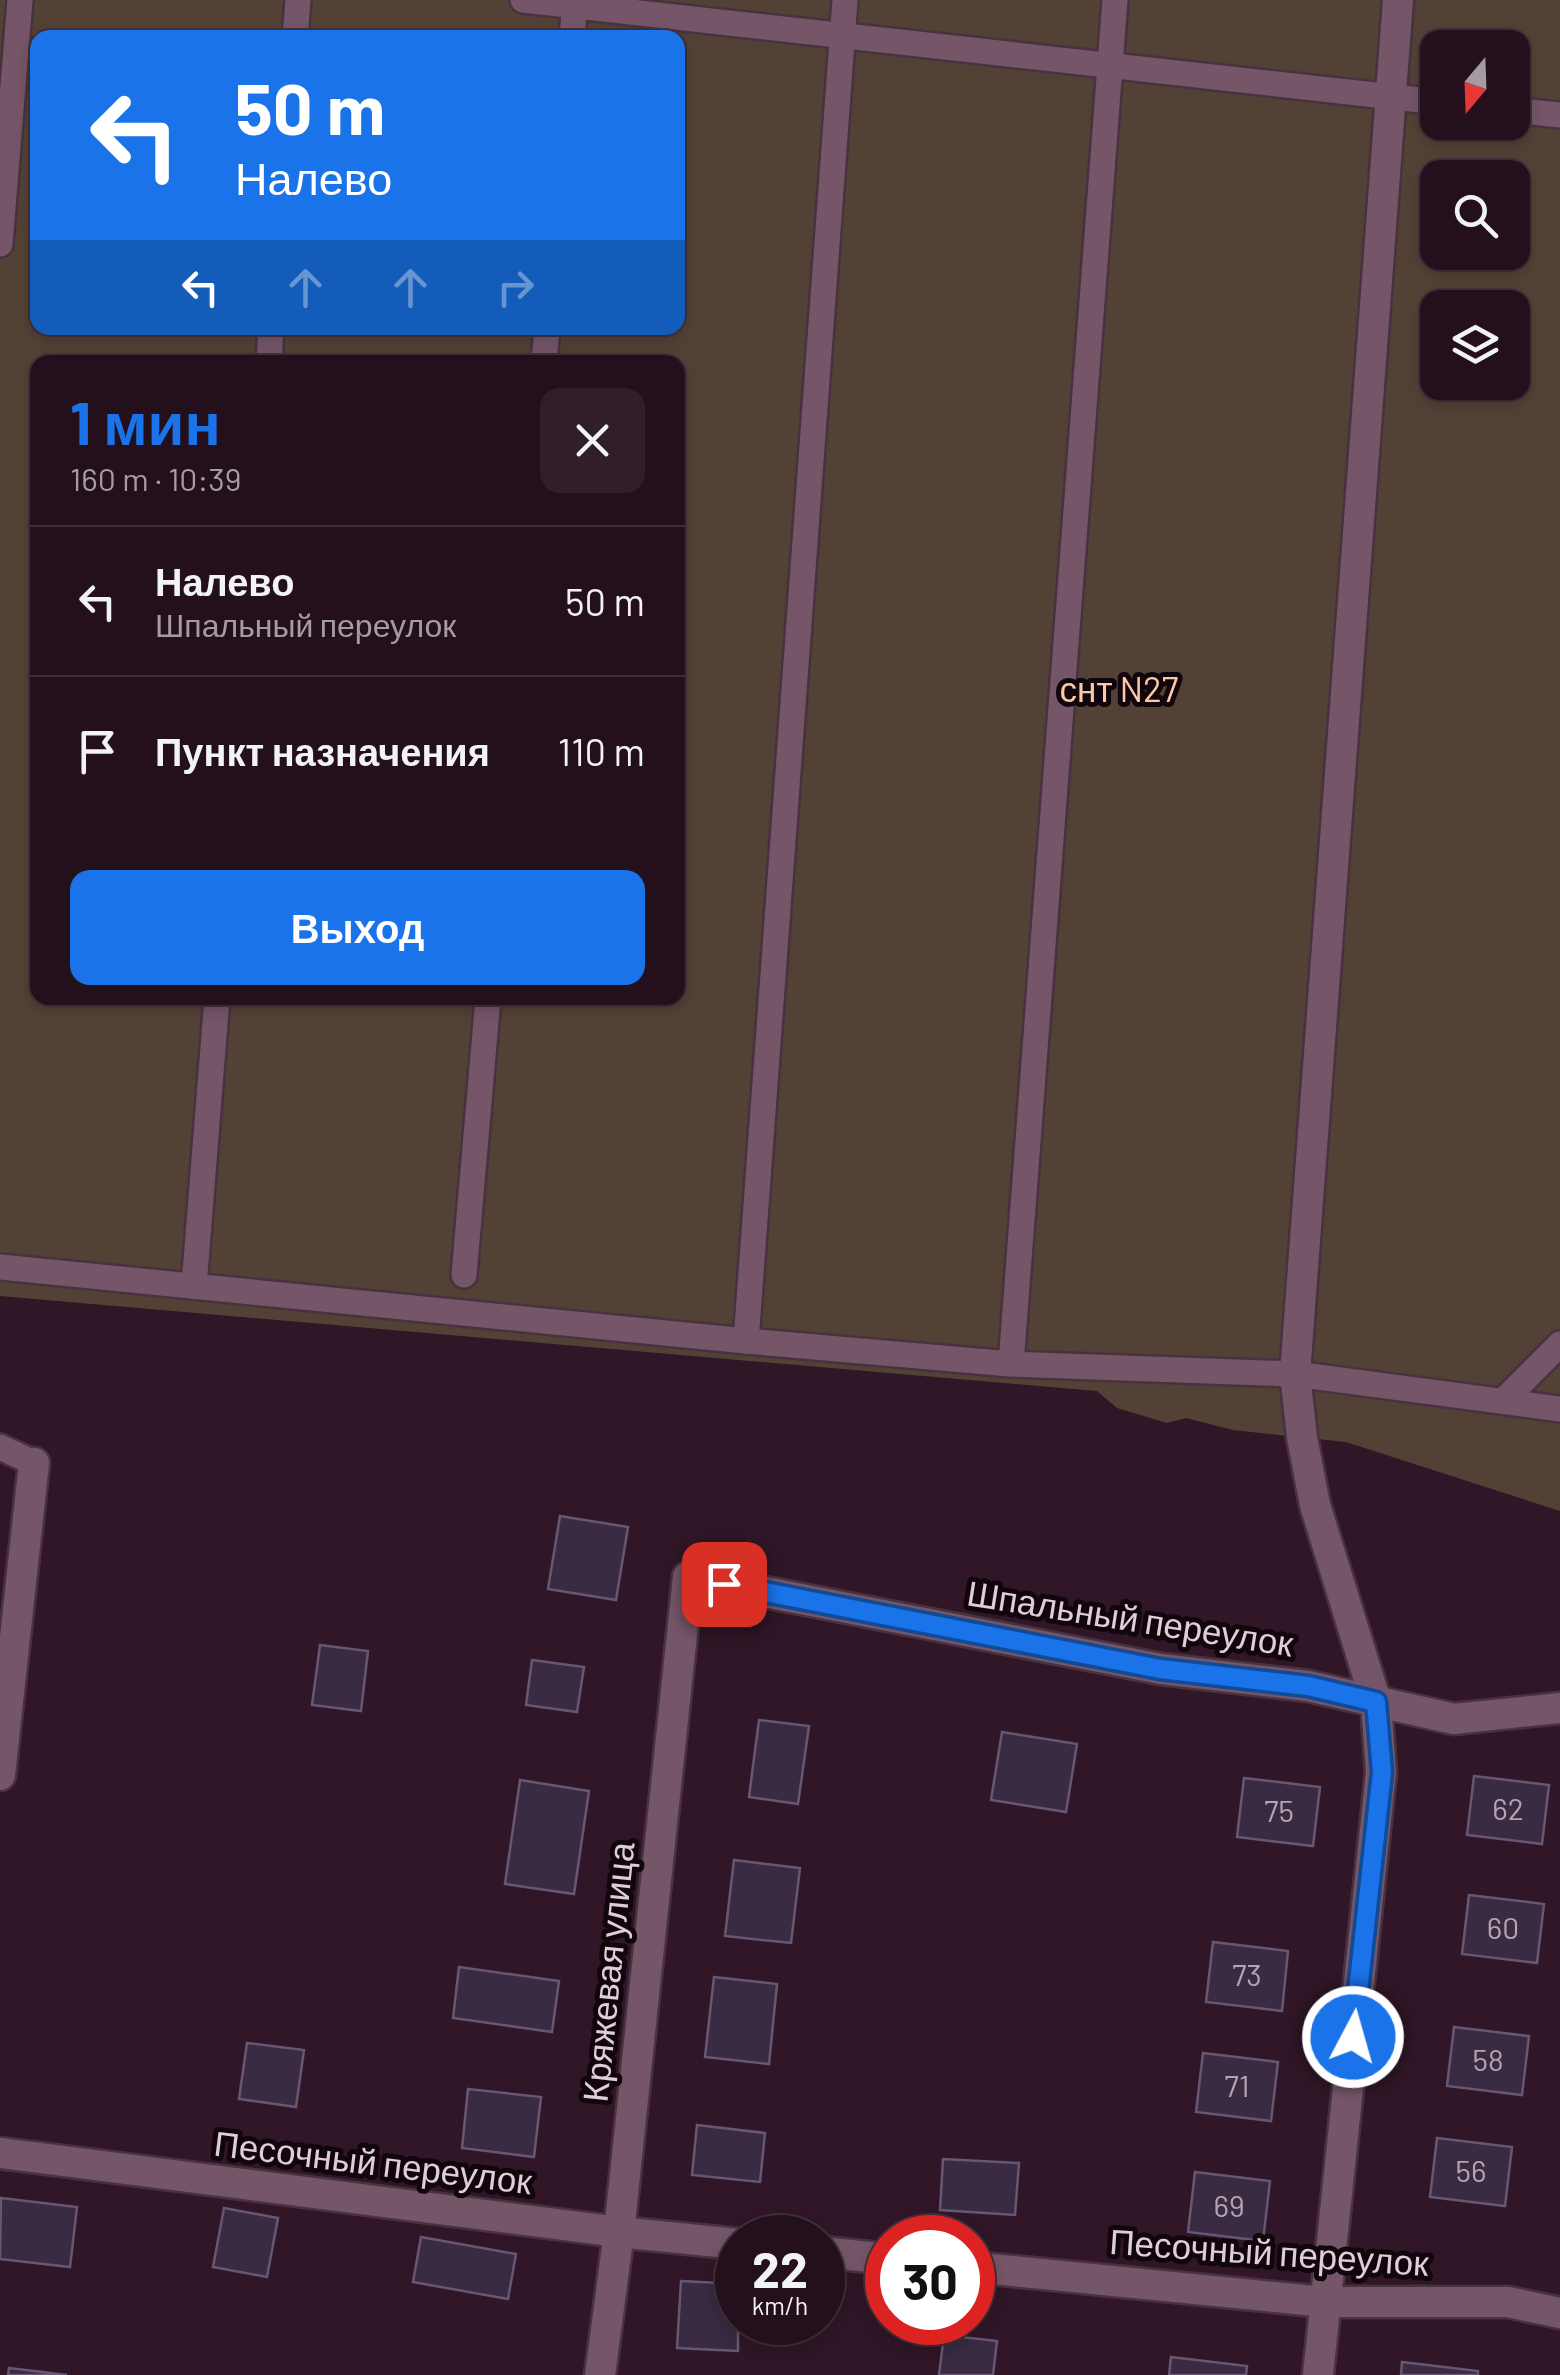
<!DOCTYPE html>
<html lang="ru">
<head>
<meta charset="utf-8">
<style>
	body { margin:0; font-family:Barlow,sans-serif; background:#301e29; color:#f1f3f6; height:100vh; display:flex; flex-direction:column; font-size:38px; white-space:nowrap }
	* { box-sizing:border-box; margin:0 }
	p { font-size:32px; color:#a39da3 }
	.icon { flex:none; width:55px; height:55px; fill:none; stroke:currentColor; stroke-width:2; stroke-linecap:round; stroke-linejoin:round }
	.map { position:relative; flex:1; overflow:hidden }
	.sheet { position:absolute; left:30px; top:355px; width:655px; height:650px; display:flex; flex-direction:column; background:#24101c; border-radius:20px; box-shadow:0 5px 15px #0003,0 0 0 2px #41303b }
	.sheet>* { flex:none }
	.guide { position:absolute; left:30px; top:30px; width:655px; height:305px; border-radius:20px; box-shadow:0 5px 15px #0003,0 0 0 2px #41303b; background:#1a73e8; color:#fff; overflow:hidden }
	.needle { width:65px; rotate:199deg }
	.fabs { position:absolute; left:1420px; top:30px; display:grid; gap:20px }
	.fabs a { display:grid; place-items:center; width:110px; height:110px; border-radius:20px; background:#24101c; box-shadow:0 5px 15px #0003,0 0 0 2px #41303b; font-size:50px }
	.speed { position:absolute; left:715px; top:2215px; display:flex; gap:20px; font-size:50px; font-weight:700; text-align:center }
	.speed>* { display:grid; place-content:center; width:130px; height:130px; border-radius:50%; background:#24101c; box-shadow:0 5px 15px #0003,0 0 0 2px #41303b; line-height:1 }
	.speed small { font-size:25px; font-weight:400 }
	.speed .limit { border:15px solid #d22; background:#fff; color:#111 }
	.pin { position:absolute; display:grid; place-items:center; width:85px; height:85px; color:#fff; margin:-42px; border-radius:20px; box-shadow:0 5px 15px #0006 }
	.me { position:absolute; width:110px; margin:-55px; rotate:6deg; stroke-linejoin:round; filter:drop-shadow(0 0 8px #0008) }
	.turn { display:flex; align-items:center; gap:35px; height:210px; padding:0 40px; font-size:45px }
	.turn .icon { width:130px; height:130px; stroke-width:2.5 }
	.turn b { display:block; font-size:70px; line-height:85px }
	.lanes { display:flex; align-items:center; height:95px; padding:0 40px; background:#0003; justify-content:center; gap:50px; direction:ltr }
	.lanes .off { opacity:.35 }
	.round { display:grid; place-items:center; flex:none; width:105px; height:105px; border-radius:20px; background:#301e29 }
	.head { display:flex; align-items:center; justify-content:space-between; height:170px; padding:0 40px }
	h1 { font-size:60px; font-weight:700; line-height:75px; color:#1a73e8 }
	.primary-button { display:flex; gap:20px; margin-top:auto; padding:20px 40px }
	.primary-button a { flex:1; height:115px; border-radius:20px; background:#1a73e8; color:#fff; font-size:40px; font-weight:700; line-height:115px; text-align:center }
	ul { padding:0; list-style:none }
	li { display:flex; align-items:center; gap:30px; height:150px; padding:0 40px; border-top:2px solid #41303b }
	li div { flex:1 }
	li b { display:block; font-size:38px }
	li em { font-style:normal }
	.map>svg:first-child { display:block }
</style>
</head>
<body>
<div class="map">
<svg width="1560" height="2375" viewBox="0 0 1560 2375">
	<rect width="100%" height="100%" fill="#301626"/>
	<!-- green -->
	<path fill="#544136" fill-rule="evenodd" d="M 0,0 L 1560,0 L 1560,1511 L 1346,1442 L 1233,1430 L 1186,1418 L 1167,1423 L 1117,1408 L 1097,1391 L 0,1296 ZM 38,38 L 678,38 L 678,328 L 38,328 ZM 1438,48 L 1512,48 L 1512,122 L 1438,122 ZM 1438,178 L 1512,178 L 1512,252 L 1438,252 ZM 1438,308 L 1512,308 L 1512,382 L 1438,382 ZM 38,362 L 678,362 L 678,998 L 38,998 Z"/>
	<!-- building -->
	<g fill="#382b42" stroke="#675774" stroke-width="2.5">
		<polygon points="560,1516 628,1527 616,1600 548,1589"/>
		<polygon points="320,1645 368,1651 361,1711 312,1705"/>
		<polygon points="532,1660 584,1667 577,1712 526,1705"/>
		<polygon points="759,1720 809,1726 798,1804 749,1797"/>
		<polygon points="1002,1732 1077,1744 1066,1812 991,1800"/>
		<polygon points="1474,1776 1549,1785 1542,1844 1467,1835"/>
		<polygon points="1244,1778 1320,1787 1313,1846 1237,1837"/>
		<polygon points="520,1780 589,1791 574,1894 505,1884"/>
		<polygon points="734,1860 800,1868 791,1943 725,1936"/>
		<polygon points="1469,1895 1544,1904 1537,1963 1462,1954"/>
		<polygon points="1213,1942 1288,1951 1282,2011 1206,2002"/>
		<polygon points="459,1967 559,1981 552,2032 453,2018"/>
		<polygon points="714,1977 777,1984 769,2064 705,2057"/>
		<polygon points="1454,2027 1529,2036 1522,2095 1447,2086"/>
		<polygon points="247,2043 304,2050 296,2107 239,2099"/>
		<polygon points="1203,2053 1278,2062 1271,2121 1196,2112"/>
		<polygon points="468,2089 541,2097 534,2157 462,2148"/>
		<polygon points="697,2125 765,2133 760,2182 692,2175"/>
		<polygon points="1437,2138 1512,2147 1505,2206 1430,2197"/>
		<polygon points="943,2159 1019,2163 1015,2215 940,2210"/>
		<polygon points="1195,2172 1270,2181 1263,2241 1188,2232"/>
		<polygon points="1,2198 77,2207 70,2267 0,2259"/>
		<polygon points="224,2208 278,2218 267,2277 213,2267"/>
		<polygon points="421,2237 516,2254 508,2299 413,2282"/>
		<polygon points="681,2281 738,2284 738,2351 677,2348"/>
		<polygon points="944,2335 997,2341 993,2375 939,2375"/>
		<polygon points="1171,2357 1247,2366 1246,2375 1169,2375"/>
		<polygon points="1402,2362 1478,2371 1478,2375 1401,2375"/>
		<polygon points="9,2368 67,2375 8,2375"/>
	</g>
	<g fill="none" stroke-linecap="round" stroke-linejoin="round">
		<!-- service casing -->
		<g stroke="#47333f" stroke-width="30">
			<g id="service">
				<polyline points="523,0 1438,102"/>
				<polyline points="295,38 298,0"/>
				<polyline points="572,38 575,0"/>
				<polyline points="1512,110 1560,115"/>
				<polyline points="0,244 20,0"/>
				<polyline points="269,362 271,328"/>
				<polyline points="544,362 547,328"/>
				<polyline points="0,1267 746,1341 1011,1364 1295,1374 1560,1409"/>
				<polyline points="464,1275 488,998"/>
				<polyline points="194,1286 217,998"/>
				<polyline points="746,1341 845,0"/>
				<polyline points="1011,1364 1115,0"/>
				<polyline points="1503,1401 1560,1344"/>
				<polyline points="0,1447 34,1463"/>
			</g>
		</g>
		<!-- minor casing -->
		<g stroke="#47333f" stroke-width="35">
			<g id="minor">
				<polyline points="0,1775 34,1463"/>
				<polyline points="0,2153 619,2232 738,2244"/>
				<polyline points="822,2252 888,2259"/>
				<polyline points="972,2267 1325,2302 1508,2302 1560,2313"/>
				<polyline points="600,2375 619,2232 688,1577 1161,1669 1308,1686 1454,1719 1560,1708"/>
				<polyline points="1318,2375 1381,1772 1376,1702 1315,1505 1302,1437 1295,1374 1398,0"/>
			</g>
		</g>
		<!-- service -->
		<use href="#service" stroke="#755668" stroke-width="25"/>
		<!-- minor -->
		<use href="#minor" stroke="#755668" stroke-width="30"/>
	</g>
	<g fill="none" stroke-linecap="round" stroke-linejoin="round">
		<!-- route casing -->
		<g stroke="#114b97" stroke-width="25">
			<polyline id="route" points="724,1584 1160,1669 1308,1686 1376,1702 1382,1772 1353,2037"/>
		</g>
		<!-- route -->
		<use href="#route" stroke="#1a73e8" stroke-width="18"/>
	</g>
	<g text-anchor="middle" stroke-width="10" stroke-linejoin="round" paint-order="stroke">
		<!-- number labels -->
		<g font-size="30" fill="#b6a4b2">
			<text x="1508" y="1820">62</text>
			<text x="1279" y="1822">75</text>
			<text x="1503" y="1939">60</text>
			<text x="1247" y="1986">73</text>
			<text x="1488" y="2071">58</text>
			<text x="1237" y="2097">71</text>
			<text x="1471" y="2182">56</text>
			<text x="1229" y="2217">69</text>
		</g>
		<!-- park labels -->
		<g font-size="35" fill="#fdc8a7" stroke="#11060c">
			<text x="1119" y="702">снт N27</text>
		</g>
		<!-- street labels -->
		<g font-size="35" fill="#e0cdd7" stroke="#11060c">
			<text transform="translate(1130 1619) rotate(9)" y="12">Шпальный переулок</text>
			<text transform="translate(609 1972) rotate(-84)" y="12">Кряжевая улица</text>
			<text transform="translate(373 2163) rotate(7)" y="12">Песочный переулок</text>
			<text transform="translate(1269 2253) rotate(4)" y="12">Песочный переулок</text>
		</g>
	</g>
</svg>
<div class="fabs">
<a><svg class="needle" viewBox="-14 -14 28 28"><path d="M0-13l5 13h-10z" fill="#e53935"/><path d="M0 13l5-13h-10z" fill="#a39da3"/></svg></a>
<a><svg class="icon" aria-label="search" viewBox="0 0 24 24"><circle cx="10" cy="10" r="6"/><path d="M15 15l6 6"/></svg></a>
<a><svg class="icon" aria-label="layers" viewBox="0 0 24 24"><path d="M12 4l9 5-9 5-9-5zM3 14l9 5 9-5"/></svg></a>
</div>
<div class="speed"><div>22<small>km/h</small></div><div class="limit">30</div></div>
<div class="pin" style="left:724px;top:1584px;background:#d93025"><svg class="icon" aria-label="arrive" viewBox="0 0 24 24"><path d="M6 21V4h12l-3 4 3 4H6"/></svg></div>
<svg class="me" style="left:1353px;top:2037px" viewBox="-20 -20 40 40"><circle r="17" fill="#1a73e8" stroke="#fff" stroke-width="3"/><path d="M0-11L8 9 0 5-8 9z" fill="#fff"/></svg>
<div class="guide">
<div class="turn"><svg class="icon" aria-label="left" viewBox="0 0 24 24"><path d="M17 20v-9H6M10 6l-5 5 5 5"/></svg><div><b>50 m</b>Налево</div></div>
<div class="lanes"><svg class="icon" aria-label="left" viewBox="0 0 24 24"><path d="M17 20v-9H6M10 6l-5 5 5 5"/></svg><svg class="icon off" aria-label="ahead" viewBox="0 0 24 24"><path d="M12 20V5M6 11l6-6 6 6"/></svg><svg class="icon off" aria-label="ahead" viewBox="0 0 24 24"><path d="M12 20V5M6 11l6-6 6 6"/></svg><svg class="icon off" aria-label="right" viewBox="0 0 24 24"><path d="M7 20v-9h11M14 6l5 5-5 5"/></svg></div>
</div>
<section class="sheet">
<div class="head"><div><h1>1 мин</h1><p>160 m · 10:39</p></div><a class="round"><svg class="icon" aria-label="close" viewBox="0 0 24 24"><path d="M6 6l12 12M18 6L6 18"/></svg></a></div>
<ul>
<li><svg class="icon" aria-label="left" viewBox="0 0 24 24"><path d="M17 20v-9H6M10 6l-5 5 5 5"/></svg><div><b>Налево</b><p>Шпальный переулок</p></div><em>50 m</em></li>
<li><svg class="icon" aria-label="arrive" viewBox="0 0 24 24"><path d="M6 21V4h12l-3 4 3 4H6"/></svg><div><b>Пункт назначения</b></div><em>110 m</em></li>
</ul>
<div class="primary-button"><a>Выход</a></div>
</section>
</div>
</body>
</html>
